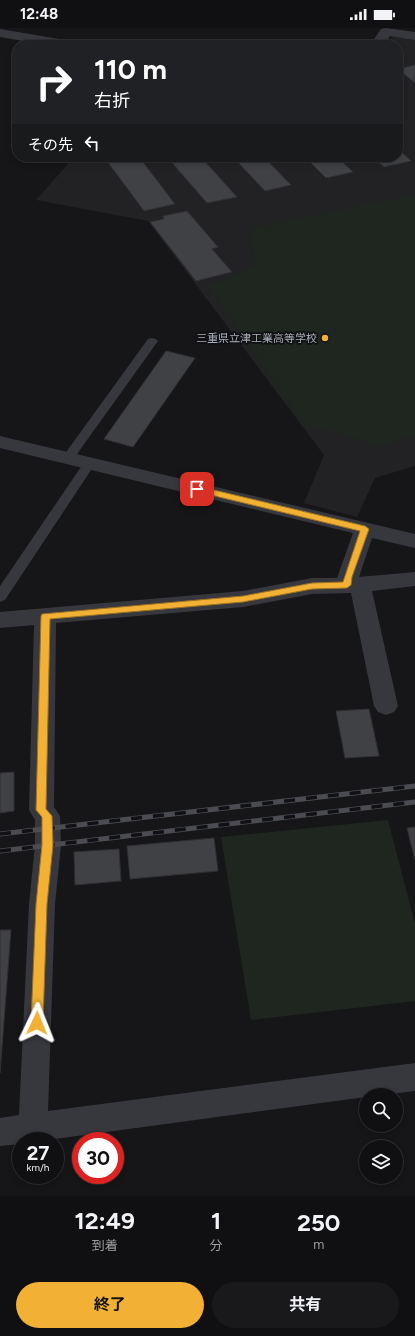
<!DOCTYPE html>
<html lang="ja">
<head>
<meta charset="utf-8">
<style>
	body { margin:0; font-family:Figtree,"Noto Sans JP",sans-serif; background:#19191b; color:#f1f3f6; height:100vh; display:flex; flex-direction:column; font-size:15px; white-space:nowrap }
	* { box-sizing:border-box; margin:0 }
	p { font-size:13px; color:#9c9d9f }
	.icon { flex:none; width:22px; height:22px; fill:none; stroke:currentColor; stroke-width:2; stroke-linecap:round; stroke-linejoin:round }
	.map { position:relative; height:1168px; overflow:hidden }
	.drawer { display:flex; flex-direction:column; background:#101012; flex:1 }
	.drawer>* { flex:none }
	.banner { position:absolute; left:12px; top:12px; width:391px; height:122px; border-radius:16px; box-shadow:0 2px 6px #0003,0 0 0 1px #303032; background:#202124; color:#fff; overflow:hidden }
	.fabs { position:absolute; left:359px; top:1060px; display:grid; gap:8px }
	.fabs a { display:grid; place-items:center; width:44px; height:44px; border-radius:50%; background:#101012; box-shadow:0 2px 6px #0003,0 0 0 1px #303032; font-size:20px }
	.speed { position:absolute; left:12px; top:1104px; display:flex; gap:8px; font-size:20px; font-weight:700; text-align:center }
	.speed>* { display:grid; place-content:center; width:52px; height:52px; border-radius:50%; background:#101012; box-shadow:0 2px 6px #0003,0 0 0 1px #303032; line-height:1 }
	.speed small { font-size:10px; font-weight:400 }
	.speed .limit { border:6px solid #d22; background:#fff; color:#111 }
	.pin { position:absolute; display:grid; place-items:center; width:34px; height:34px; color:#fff; margin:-17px; border-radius:8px; box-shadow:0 2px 6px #0006 }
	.me { position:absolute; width:44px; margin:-22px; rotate:2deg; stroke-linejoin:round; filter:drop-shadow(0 0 3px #0008) }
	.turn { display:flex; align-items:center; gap:14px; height:84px; padding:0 16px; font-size:18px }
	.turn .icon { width:52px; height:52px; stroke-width:2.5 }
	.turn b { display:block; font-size:28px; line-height:34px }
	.then { display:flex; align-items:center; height:38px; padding:0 16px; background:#0003; gap:8px; font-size:15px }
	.eta { display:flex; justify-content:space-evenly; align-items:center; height:68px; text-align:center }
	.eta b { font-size:24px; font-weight:700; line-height:28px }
	.button { display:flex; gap:8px; margin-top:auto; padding:8px 16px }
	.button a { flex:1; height:46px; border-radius:24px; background:#f2b134; color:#111; font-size:16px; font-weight:700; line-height:46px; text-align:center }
	.button a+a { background:#19191b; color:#f1f3f6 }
	.status { display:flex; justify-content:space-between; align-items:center; height:28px; padding:0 20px; background:#101012; direction:ltr }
	.status svg { height:11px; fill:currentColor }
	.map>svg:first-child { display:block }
</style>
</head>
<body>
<div class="status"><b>12:48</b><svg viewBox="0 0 49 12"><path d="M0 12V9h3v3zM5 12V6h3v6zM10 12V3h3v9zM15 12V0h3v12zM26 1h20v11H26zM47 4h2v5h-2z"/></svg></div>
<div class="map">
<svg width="415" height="1168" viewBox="0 0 415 1168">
	<rect width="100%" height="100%" fill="#161618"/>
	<!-- built -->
	<polygon fill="#222225" points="392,8 415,11 415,438 375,450 357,489 304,475 324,427 148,193 36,172 74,129 398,129 398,17 386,17"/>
	<!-- green -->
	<g fill="#1e261f">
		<polygon points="415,167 415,408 380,418 303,395 208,258 254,239 252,200"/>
		<polygon points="388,792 415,896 415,973 251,992 221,809"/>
	</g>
	<!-- building -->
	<g fill="#404145" stroke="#303034">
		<polygon points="415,37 415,55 398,41"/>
		<polygon points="398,121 411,133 384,139 373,129 398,129"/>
		<polygon points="104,129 139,129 175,176 144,183"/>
		<polygon points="167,129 201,129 237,169 207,175"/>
		<polygon points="233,129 264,129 291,157 265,163"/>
		<polygon points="305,129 337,129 353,144 326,150"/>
		<polygon points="187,183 218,219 212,221 232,244 196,253 150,194 164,191 163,188"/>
		<polygon points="166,323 195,330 133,419 104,411"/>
		<polygon points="369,681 379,728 345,730 336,683"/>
		<polygon points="14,744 14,783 0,785 0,745"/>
		<polygon points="415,799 415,832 407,800"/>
		<polygon points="214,810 218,843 130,851 127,818"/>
		<polygon points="119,821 121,853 75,857 74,824"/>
		<polygon points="0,902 11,902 0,1045"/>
	</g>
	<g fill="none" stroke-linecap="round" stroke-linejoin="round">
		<!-- service -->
		<g fill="#37383d" fill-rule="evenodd">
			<polygon points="152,310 156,311 158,313 72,433 64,433 62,430 64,427 148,311"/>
			<polygon points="89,432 93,433 95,436 5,572 0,574 0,558 85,433"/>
		</g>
		<!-- minor -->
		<g fill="#37383d" fill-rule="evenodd">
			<polygon points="386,0 415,4 415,12 390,8 384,17 370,17 381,1"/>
			<polygon points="0,1 71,13 76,14 78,17 47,17 0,9"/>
			<polygon points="0,408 415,506 415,520 372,510 359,549 415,544 415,558 372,563 398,678 394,684 386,687 378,684 374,678 351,565 312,566 243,579 56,595 54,779 60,788 61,817 55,876 48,1083 415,1035 415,1063 382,1067 366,1067 366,1069 40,1113 21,1113 21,1116 0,1118 0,1090 19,1087 29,876 35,817 35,792 29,782 34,597 0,600 0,584 243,563 312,550 337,550 353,505 0,420"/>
		</g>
		<!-- rail casing -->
		<g stroke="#4a4c52" stroke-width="5">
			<g id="rail">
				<polyline points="0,806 415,758"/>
				<polyline points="0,823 415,774"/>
			</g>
		</g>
		<!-- rail -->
		<use href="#rail" stroke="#111113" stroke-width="3.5" stroke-dasharray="11" stroke-linecap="butt"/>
	</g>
	<!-- route -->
	<polygon fill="#f2b134" stroke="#9d7322" points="197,458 365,498 369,501 352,549 351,557 347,560 312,561 243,574 50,591 46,781 52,788 53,817 47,876 43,995 41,999 37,1000 33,999 31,995 36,876 42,817 42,789 36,782 41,588 42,586 243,568 312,555 343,554 360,503 194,463 193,461"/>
	<!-- markers -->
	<circle fill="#f2b134" stroke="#111113" stroke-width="1.5" cx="325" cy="310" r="4"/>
	<g text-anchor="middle" stroke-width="3.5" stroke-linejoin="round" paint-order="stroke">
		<!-- poi labels -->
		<g font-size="11" fill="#a8adb8" stroke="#111113" text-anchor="end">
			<text x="317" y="314">三重県立津工業高等学校</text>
		</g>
	</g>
</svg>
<div class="fabs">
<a><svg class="icon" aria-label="search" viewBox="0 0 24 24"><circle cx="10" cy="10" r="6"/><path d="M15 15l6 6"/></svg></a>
<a><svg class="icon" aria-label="layers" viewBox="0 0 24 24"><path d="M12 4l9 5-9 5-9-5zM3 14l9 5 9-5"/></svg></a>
</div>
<div class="speed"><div>27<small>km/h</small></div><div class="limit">30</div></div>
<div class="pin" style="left:197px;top:461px;background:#d93025"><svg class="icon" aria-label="arrive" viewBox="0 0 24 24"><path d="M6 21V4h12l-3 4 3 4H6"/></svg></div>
<svg class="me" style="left:37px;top:995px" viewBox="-20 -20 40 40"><path d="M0-17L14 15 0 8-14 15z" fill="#f2b134" stroke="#fff" stroke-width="4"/></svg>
<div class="banner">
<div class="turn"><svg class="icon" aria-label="right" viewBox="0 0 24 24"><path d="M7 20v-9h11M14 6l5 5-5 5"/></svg><div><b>110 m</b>右折</div></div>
<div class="then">その先<svg class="icon" aria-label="left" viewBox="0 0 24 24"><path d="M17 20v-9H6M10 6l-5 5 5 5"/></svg></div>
</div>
</div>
<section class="drawer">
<div class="eta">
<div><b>12:49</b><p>到着</p></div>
<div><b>1</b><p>分</p></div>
<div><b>250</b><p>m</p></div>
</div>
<div class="button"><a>終了</a><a>共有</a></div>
</section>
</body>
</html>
